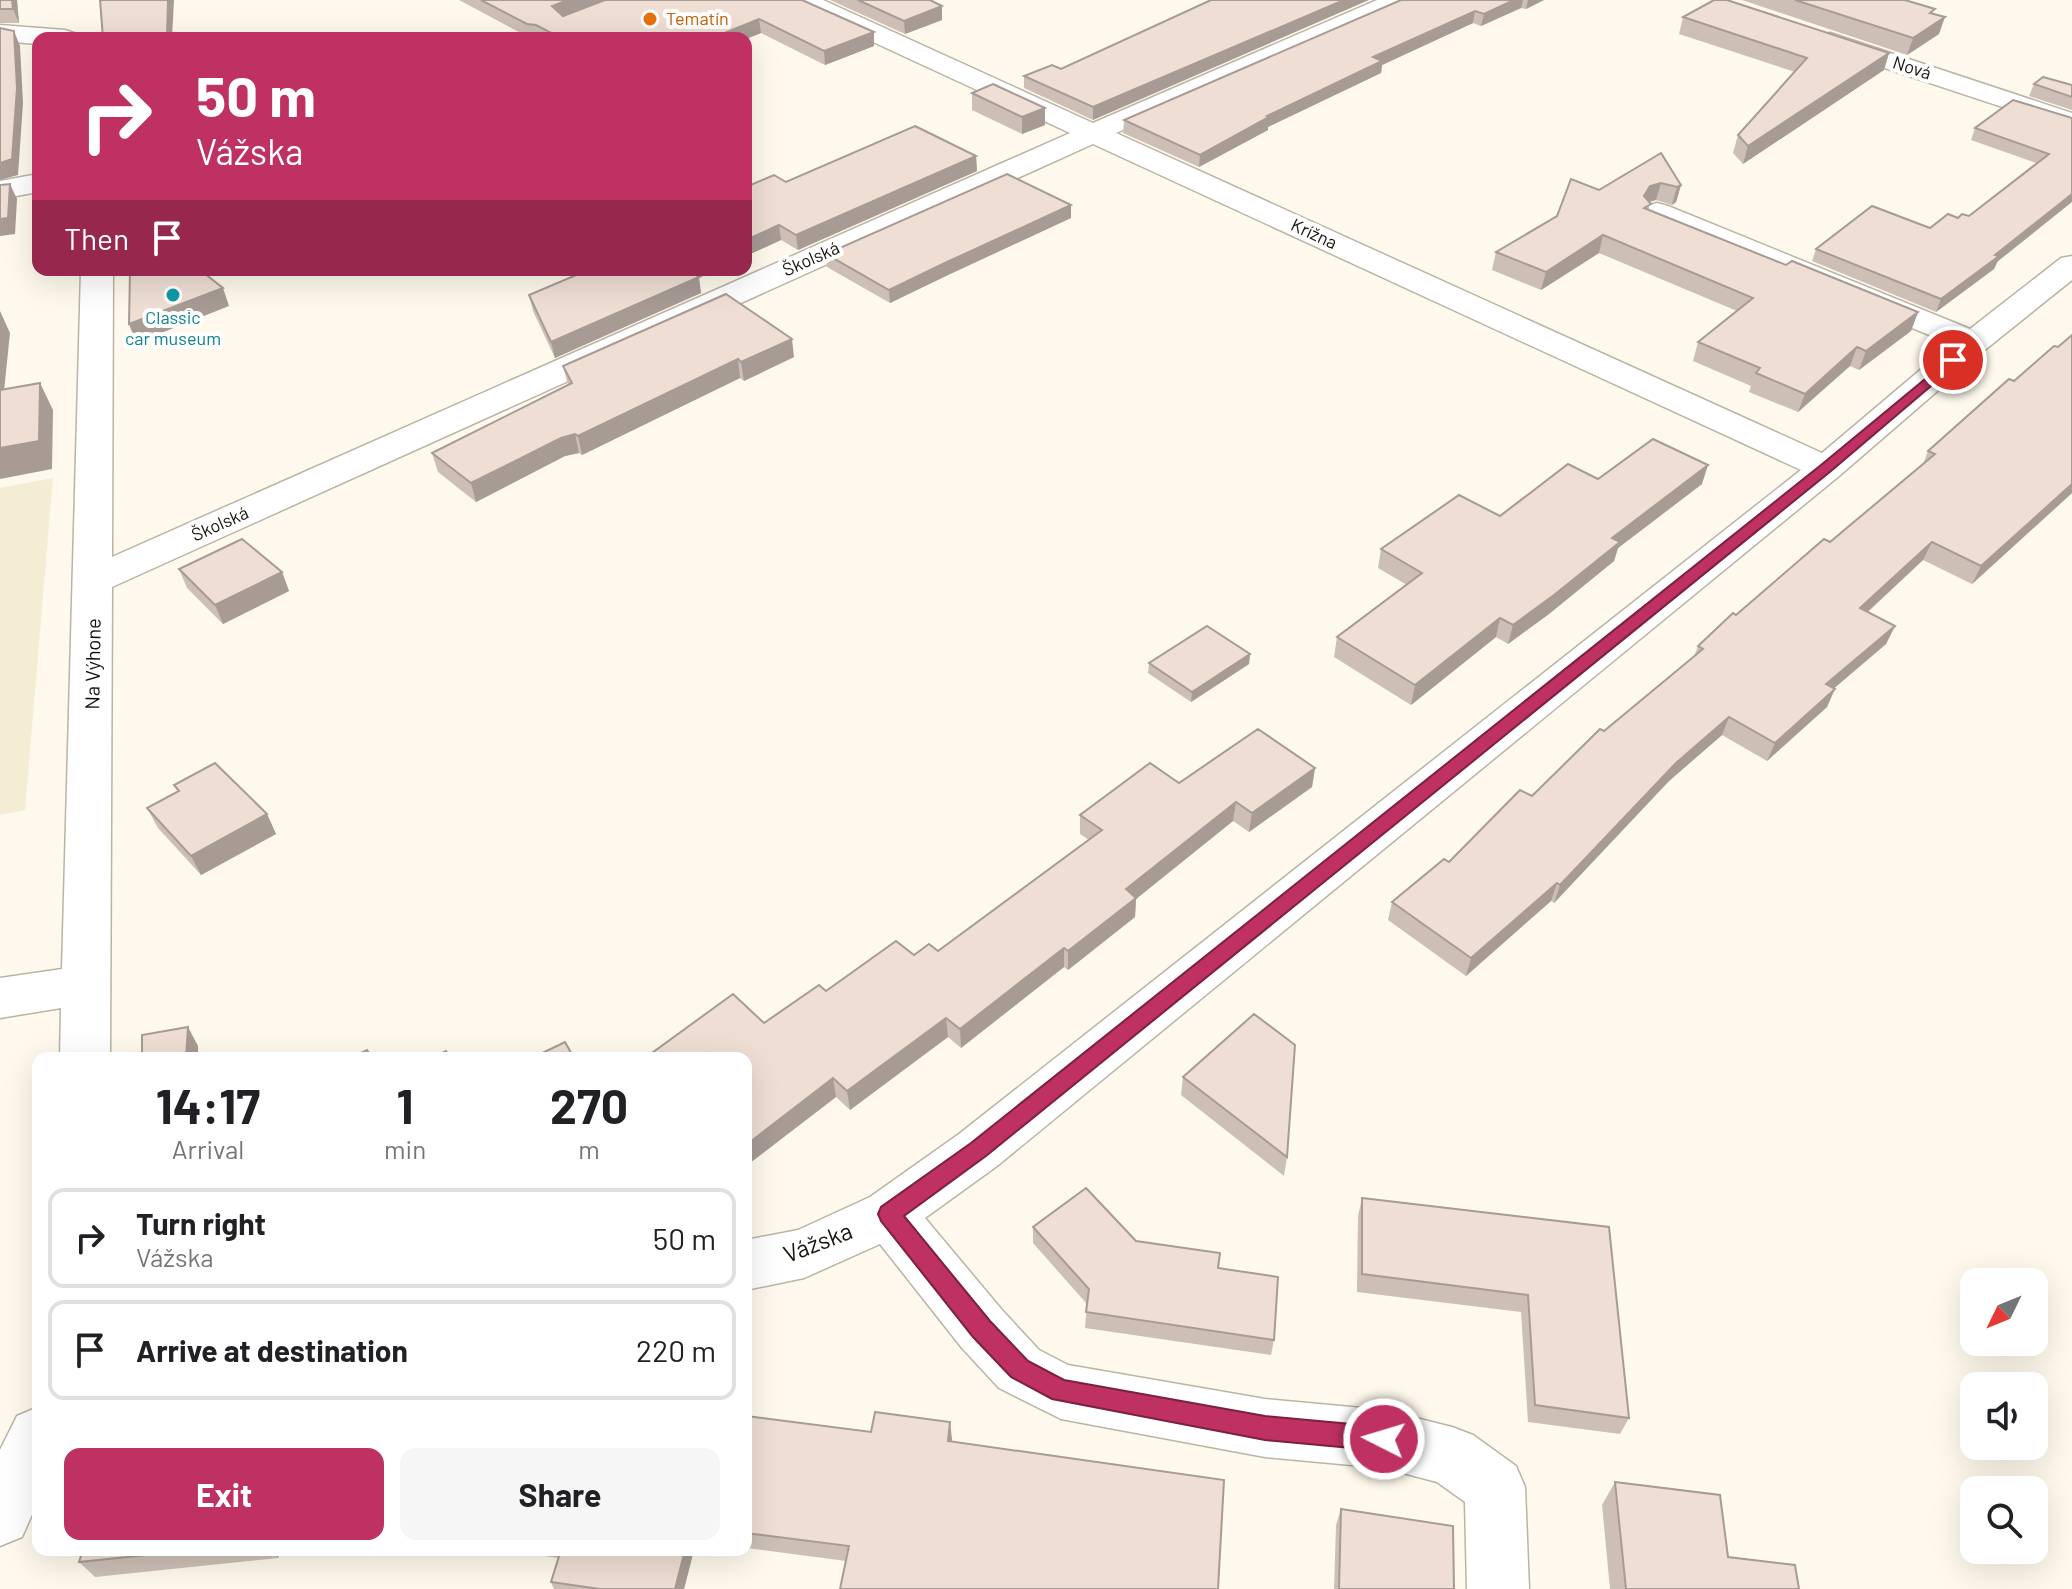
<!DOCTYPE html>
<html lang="en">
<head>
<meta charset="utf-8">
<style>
	body { margin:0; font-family:Barlow,sans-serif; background:#f6f6f6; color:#202124; height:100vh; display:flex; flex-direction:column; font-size:30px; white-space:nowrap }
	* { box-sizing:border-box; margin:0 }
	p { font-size:26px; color:#757577 }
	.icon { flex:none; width:44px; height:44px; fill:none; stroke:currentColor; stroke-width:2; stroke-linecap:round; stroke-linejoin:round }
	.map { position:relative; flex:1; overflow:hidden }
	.side { position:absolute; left:32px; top:1052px; width:720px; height:504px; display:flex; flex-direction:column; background:#fff; border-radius:16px; box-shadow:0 8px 32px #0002 }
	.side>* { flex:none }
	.hud { position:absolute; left:32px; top:32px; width:720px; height:244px; border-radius:16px; box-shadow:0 8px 32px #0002; background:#be3162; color:#fff; overflow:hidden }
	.needle { width:52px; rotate:227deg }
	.tools { position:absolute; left:1960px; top:1268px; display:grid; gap:16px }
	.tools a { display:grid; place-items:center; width:88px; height:88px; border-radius:16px; background:#fff; box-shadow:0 8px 32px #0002; font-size:40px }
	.pin { position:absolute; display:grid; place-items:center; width:68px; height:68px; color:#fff; margin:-34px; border:4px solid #fff; border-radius:50%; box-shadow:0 2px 8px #0007 }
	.me { position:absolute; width:88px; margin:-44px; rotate:275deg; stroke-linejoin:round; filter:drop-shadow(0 0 6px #0008) }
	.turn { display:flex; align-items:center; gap:28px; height:168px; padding:0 32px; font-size:36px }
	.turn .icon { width:104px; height:104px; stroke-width:2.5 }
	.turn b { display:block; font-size:56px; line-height:68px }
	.then { display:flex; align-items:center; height:76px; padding:0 32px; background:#0003; gap:16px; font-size:30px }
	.eta { display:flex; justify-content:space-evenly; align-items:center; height:136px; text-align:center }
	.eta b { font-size:48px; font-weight:700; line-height:56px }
	.button { display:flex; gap:16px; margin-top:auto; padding:16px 32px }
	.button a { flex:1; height:92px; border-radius:16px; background:#be3162; color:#fff; font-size:32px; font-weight:700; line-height:92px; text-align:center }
	.button a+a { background:#f6f6f6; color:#202124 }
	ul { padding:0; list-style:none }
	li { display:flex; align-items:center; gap:24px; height:100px; margin:0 16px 12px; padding:0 16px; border:4px solid #e0e0e0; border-radius:16px }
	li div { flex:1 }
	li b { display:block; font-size:30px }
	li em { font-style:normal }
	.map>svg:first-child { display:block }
</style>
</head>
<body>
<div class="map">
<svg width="2072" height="1589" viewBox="0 0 2072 1589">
	<rect width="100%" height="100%" fill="#fef9ec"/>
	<!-- built -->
	<polygon fill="#f5ecd4" points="53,478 25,810 0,815 0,488"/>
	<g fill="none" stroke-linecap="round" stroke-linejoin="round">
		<!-- minor casing -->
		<g stroke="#bab4a5" stroke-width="3">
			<g id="minor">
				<polygon points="789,0 823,0 1093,123 1377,0 1411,0 1407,5 1116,133 1822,453 1951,344 1646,218 1642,212 1646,206 1657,203 1668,206 1970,329 2061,258 2072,256 2072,280 1986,349 1839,476 997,1166 925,1218 1002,1310 1039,1350 1068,1365 1265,1399 1384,1410 1452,1427 1473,1435 1516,1466 1525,1487 1529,1589 1467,1589 1465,1502 1437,1482 1384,1468 1265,1457 1061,1419 999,1388 962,1348 880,1244 804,1278 746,1290 746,1240 798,1230 870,1197 959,1134 1801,470 1093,144 112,587 110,1058 60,1058 61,1008 0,1018 0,978 62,969 81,270 113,270 112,557 1070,133 793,5"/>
				<polygon points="0,25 65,30 74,33 78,38 38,38 38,44 0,41"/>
				<polygon points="1830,33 2072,113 2072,130 1821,47 1817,41 1821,35"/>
				<polygon points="38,174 38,192 0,199 0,181"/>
				<polygon points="38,1407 38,1501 22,1537 0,1546 0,1450 17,1416"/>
			</g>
		</g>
		<!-- minor -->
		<use href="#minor" fill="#fff" fill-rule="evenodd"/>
	</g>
	<!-- wall -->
	<g fill="#cdbfb6">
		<polygon points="0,0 17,0 19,23 0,23"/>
		<polygon points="459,0 605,0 874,32 874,46 825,65 761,33 746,39 530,38"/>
		<polygon points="830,0 930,0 942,20 905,34"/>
		<polygon points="1211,0 1093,120 1024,88 1024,76 1061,69"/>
		<polygon points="1401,0 1544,0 1526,9 1521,8 1481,26 1473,23 1382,65 1381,73 1268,127 1268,130 1199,167 1123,133 1124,120"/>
		<polygon points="1742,0 1905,0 1934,14 1939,34 1907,55"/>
		<polygon points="1683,17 1889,53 1884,70 1743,164 1733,153 1738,135 1795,72 1679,34"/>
		<polygon points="2034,84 2072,85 2072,110 2029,96"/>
		<polygon points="972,93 1045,108 1045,125 1022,134 972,110"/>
		<polygon points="2072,118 1994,269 1936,312 1812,261 1816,249 1930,228 1958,218 1969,216 2036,163 1971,140 1975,128"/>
		<polygon points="1661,153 1681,185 1676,202 1672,205 1656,200 1649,202 1649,210 1786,265 1918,312 1911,331 1859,370 1850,366 1798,412 1749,392 1751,386 1693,361 1698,342 1737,311 1599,253 1541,290 1492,270 1496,252"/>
		<polygon points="976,156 977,171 798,250 781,240 746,256 746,187"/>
		<polygon points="1071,205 1071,218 948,275 890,303 827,267 826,254"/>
		<polygon points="699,278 701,293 555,358 533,311 529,295"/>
		<polygon points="794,357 744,381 740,378 582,455 579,453 565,456 476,502 438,472 432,453 568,385 563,366"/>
		<polygon points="1928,451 2072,493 1972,584 1923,560 1868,612 1895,626 1886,644 1834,688 1827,707 1767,761 1722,735 1669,781 1554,903 1551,901 1466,976 1388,920 1392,902 1449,862 1532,796 1604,731 1694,657 1698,646 1736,615 1830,542 1923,464"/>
		<polygon points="1598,479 1702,484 1618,548 1614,561 1549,614 1508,644 1496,637 1411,705 1334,657 1337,637 1407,585 1378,568 1381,549 1500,516"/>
		<polygon points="179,569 282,572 289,591 223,624 187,588"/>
		<polygon points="1250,654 1249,664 1191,702 1148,673 1149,663"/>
		<polygon points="1315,768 1312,787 1249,832 1233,821 1136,899 1135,917 1068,970 1064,967 961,1048 948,1037 850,1110 836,1097 746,1166 746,1058 764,1023 826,991 914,955 938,951 1089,840 1080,834 1080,815 1179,783"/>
		<polygon points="174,785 267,814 276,834 201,875 158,828 147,808 178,792"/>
		<polygon points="1183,1077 1287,1157 1284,1176 1181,1095"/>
		<polygon points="1362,1198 1609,1227 1629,1418 1620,1434 1528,1422 1521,1312 1357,1292 1358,1216"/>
		<polygon points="1033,1227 1136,1241 1218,1268 1274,1340 1271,1355 1085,1328 1087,1304 1033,1243"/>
		<polygon points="746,1416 871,1432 952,1439 951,1442 846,1561 746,1548"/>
		<polygon points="1615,1482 1728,1557 1799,1589 1610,1589 1602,1505"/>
		<polygon points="1341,1509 1454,1589 1334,1589 1336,1525"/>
		<polygon points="83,1550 280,1550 278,1558 95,1577 79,1562"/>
		<polygon points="504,1550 694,1550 684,1589 554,1589 551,1582 558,1558"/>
	</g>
	<!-- shaded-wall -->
	<g fill="#a79b94">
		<polygon points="12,0 17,0 19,23 13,9"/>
		<polygon points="168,0 174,0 172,38 167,38"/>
		<polygon points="568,0 603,0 554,20 552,6"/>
		<polygon points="1344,0 1369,0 1093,120 1093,107"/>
		<polygon points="1514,0 1523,0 1521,8 1481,26 1484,14"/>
		<polygon points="1528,0 1544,0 1526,9"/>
		<polygon points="942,6 942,20 905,34 904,21"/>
		<polygon points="1475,11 1473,23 1382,65 1381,73 1268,127 1268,130 1199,167 1200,155 1267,116 1373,57"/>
		<polygon points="1945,17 1939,34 1907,55 1913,38"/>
		<polygon points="759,19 761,33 746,39 712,38"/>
		<polygon points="14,31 20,46 23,103 18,175 0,180 0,163"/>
		<polygon points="874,32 874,46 825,65 824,51"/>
		<polygon points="1889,53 1884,70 1743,164 1748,146"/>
		<polygon points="1045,108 1045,125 1022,134 1022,117"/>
		<polygon points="976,156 977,171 798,250 796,235"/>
		<polygon points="1661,183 1656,200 1645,203 1644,196 1650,186"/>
		<polygon points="10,184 17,199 15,234 0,236 0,219"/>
		<polygon points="1681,185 1676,202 1672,205 1677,187"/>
		<polygon points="2072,194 2072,202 1997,262 1994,269 1936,312 1941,299"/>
		<polygon points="1071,205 1071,218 948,275 890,303 889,290 947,262"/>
		<polygon points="779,225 781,240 746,256 746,240"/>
		<polygon points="1603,235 1599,253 1541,290 1546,272"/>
		<polygon points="685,270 716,270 699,278 701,293 555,358 551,342"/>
		<polygon points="223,288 229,306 136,343 129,324"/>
		<polygon points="0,311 10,333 1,420 0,418"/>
		<polygon points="1918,312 1911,331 1859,370 1866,351"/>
		<polygon points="792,339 794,357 744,381 741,362"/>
		<polygon points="1857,347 1850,366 1798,412 1805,394"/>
		<polygon points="738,359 740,378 582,455 578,436"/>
		<polygon points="40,383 53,410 52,469 0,479 0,448"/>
		<polygon points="575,434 579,453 565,456 476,502 471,483 561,438"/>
		<polygon points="1708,465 1702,484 1618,548 1614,561 1549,614 1508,644 1513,625 1612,538"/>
		<polygon points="2072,484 2072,493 1972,584 1981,566"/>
		<polygon points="1932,542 1923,560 1852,626 1860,608"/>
		<polygon points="282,572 289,591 223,624 215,605"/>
		<polygon points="1500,618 1496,637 1411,705 1415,685"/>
		<polygon points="1895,626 1886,644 1818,702 1826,684"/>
		<polygon points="1250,654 1249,664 1191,702 1192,692"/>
		<polygon points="1835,689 1827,707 1767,761 1775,743"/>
		<polygon points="1729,717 1722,735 1669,781 1554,903 1560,885 1676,763"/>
		<polygon points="1315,768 1312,787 1249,832 1252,813"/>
		<polygon points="1236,802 1233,821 1136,899 1135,917 1068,970 1068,951 1126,889"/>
		<polygon points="267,814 276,834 201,875 191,856"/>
		<polygon points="1557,883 1551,901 1466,976 1471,958"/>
		<polygon points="1064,948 1064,967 961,1048 960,1029"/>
		<polygon points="946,1018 948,1037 850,1110 847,1091"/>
		<polygon points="188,1027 198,1046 198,1058 186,1058"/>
		<polygon points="833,1078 836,1097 746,1166 746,1145"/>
		<polygon points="950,1422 952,1439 949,1458 948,1441"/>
		<polygon points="272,1550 280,1550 278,1558"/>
		<polygon points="685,1550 694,1550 684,1589 675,1589"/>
	</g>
	<!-- building -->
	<g fill="#eeded4" stroke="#a79b94" stroke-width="2">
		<polygon points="0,0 12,0 13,9 0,9"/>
		<polygon points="100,0 168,0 167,38 103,38"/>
		<polygon points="481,0 568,0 552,6 563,16 605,0 802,0 874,32 824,51 759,19 712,38 561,38 536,25 527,24"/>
		<polygon points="858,0 930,0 942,6 904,21"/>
		<polygon points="1211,0 1344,0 1093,107 1024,76 1052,65 1061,69"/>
		<polygon points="1401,0 1514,0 1484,14 1475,11 1373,57 1382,61 1267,116 1269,117 1200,155 1124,120"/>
		<polygon points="1714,0 1727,0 1889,53 1748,146 1738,135 1807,58 1683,17"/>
		<polygon points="1795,0 1905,0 1935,9 1930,13 1945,17 1913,38"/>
		<polygon points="0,28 14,31 17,88 12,159 0,163"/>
		<polygon points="2043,77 2072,85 2072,97 2034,84"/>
		<polygon points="993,84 1045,108 1022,117 972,93"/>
		<polygon points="2013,100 2072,118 2072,194 1995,255 1999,256 1941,299 1816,249 1872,206 1930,228 1948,214 1958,218 1962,214 1969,216 2049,154 1975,128"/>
		<polygon points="915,126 976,156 796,235 779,225 746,240 746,187 774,175 786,182"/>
		<polygon points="1661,153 1681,185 1677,187 1661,183 1650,186 1644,196 1651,204 1644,208 1786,265 1792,261 1918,312 1866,351 1857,347 1805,394 1756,373 1760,368 1698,342 1753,298 1603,235 1546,272 1496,252 1557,216 1571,179 1599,190"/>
		<polygon points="1007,174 1071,205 947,262 889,290 826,254"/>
		<polygon points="10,184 8,218 0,219 0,185"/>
		<polygon points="130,270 200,270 223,288 129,324"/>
		<polygon points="588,270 688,270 699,277 551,342 529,295"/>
		<polygon points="726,294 792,339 741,362 738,359 578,436 575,434 561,438 471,483 432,453 572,383 563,366"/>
		<polygon points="2072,335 2072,484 1981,566 1932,542 1860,608 1895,626 1826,684 1835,689 1775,743 1729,717 1676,763 1560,885 1557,883 1471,958 1392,902 1444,859 1449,862 1520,790 1532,796 1600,729 1604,731 1703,649 1698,646 1733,613 1736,615 1824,539 1830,542 1935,454 1928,451 2009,379 2014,381 2054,346 2058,347"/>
		<polygon points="40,383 39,441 0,448 0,390"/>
		<polygon points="1653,439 1708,465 1612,538 1620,542 1554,595 1513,625 1500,618 1415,685 1337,637 1422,573 1381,549 1459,495 1500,516 1568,464 1598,479"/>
		<polygon points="242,539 282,572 215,605 179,569"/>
		<polygon points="1207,626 1250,654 1192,692 1149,663"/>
		<polygon points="1258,729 1315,768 1252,813 1236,802 1126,889 1136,898 1068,951 1064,948 960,1029 946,1018 847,1091 833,1078 746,1145 746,1058 645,1058 733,994 764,1023 819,985 826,991 896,941 914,955 929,944 938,951 1102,830 1080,815 1150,763 1179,783"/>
		<polygon points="215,763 267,814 191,856 147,808 179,791 174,785"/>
		<polygon points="1254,1014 1295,1045 1287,1157 1183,1077"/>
		<polygon points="188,1027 186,1058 142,1058 142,1035"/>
		<polygon points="565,1042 574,1058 532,1058"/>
		<polygon points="367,1050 372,1058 351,1058"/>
		<polygon points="446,1051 450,1058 432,1058"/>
		<polygon points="1086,1188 1136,1241 1220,1253 1218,1268 1278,1277 1274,1340 1086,1312 1089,1289 1033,1227"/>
		<polygon points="1362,1198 1609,1227 1629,1418 1535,1405 1528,1295 1362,1274"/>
		<polygon points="875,1412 950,1422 948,1441 1224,1480 1218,1589 840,1589 849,1546 746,1533 746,1416 871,1432"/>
		<polygon points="1615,1482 1720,1495 1728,1557 1795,1565 1799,1589 1626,1589"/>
		<polygon points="1341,1509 1453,1526 1454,1589 1339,1589"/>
		<polygon points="83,1550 194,1550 79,1562"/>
		<polygon points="561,1550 685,1550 675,1589 600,1589 551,1582"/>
	</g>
	<!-- route -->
	<polygon fill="#be3162" stroke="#7c2040" stroke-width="2" points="1953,356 1960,360 1958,363 1831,471 986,1156 904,1216 990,1321 1028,1361 1064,1380 1265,1416 1384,1427 1393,1431 1396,1439 1393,1447 1384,1451 1265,1440 1052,1399 1011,1377 973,1337 881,1221 878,1214 881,1207 971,1143 1821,465"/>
	<!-- markers -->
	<circle fill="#e8710a" stroke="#fff" stroke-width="3" cx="650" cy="19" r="8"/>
	<circle fill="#0f9aa8" stroke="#fff" stroke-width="3" cx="173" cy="295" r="8"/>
	<g text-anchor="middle" stroke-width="8" stroke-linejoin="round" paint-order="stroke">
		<!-- far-food labels -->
		<g font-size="18" fill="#c56008" stroke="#fff" text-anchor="start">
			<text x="666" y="25">Tematín</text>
		</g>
		<!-- far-street labels -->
		<g font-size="18" fill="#15130d" stroke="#fff">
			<text transform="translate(1912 68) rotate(18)" y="6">Nová</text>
			<text transform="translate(1314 234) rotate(25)" y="6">Krížna</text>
			<text transform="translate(811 259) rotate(-24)" y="6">Školská</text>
			<text transform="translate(220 524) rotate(-24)" y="6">Školská</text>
		</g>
		<!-- far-culture labels -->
		<g font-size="18" fill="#0d838f" stroke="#fff">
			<text x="173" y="324">Classic<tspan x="173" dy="21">car museum</tspan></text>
		</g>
		<!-- street labels -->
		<g font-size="20" fill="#15130d" stroke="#fff">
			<text transform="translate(93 664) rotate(-89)" y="7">Na Výhone</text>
		</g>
		<!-- near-street labels -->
		<g font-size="24" fill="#15130d" stroke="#fff">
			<text transform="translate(818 1243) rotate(-21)" y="8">Vážska</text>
		</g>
	</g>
</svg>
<div class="tools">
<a><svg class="needle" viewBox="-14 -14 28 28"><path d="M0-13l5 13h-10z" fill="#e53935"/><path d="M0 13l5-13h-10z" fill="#757577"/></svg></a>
<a><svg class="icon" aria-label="sound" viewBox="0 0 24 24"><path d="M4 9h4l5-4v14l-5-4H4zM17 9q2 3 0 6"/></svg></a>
<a><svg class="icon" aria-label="search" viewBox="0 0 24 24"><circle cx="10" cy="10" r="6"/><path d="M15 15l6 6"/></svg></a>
</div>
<div class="pin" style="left:1953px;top:360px;background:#d93025"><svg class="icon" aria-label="arrive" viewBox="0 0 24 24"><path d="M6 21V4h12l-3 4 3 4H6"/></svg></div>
<svg class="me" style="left:1384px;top:1439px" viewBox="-20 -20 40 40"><circle r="17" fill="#be3162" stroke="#fff" stroke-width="3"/><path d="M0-11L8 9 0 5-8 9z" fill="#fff"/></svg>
<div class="hud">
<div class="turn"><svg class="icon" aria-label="right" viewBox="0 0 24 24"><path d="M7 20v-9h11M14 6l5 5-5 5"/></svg><div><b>50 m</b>Vážska</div></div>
<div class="then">Then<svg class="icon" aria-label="arrive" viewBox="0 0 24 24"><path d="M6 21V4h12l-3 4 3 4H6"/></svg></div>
</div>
<section class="side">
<div class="eta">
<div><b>14:17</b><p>Arrival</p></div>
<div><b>1</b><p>min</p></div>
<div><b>270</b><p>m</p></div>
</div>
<ul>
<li><svg class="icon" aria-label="right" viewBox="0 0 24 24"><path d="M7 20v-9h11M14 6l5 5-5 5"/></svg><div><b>Turn right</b><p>Vážska</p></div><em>50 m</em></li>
<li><svg class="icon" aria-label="arrive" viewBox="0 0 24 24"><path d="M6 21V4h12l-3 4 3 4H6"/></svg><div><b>Arrive at destination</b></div><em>220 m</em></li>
</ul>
<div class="button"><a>Exit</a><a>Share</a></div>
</section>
</div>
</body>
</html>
